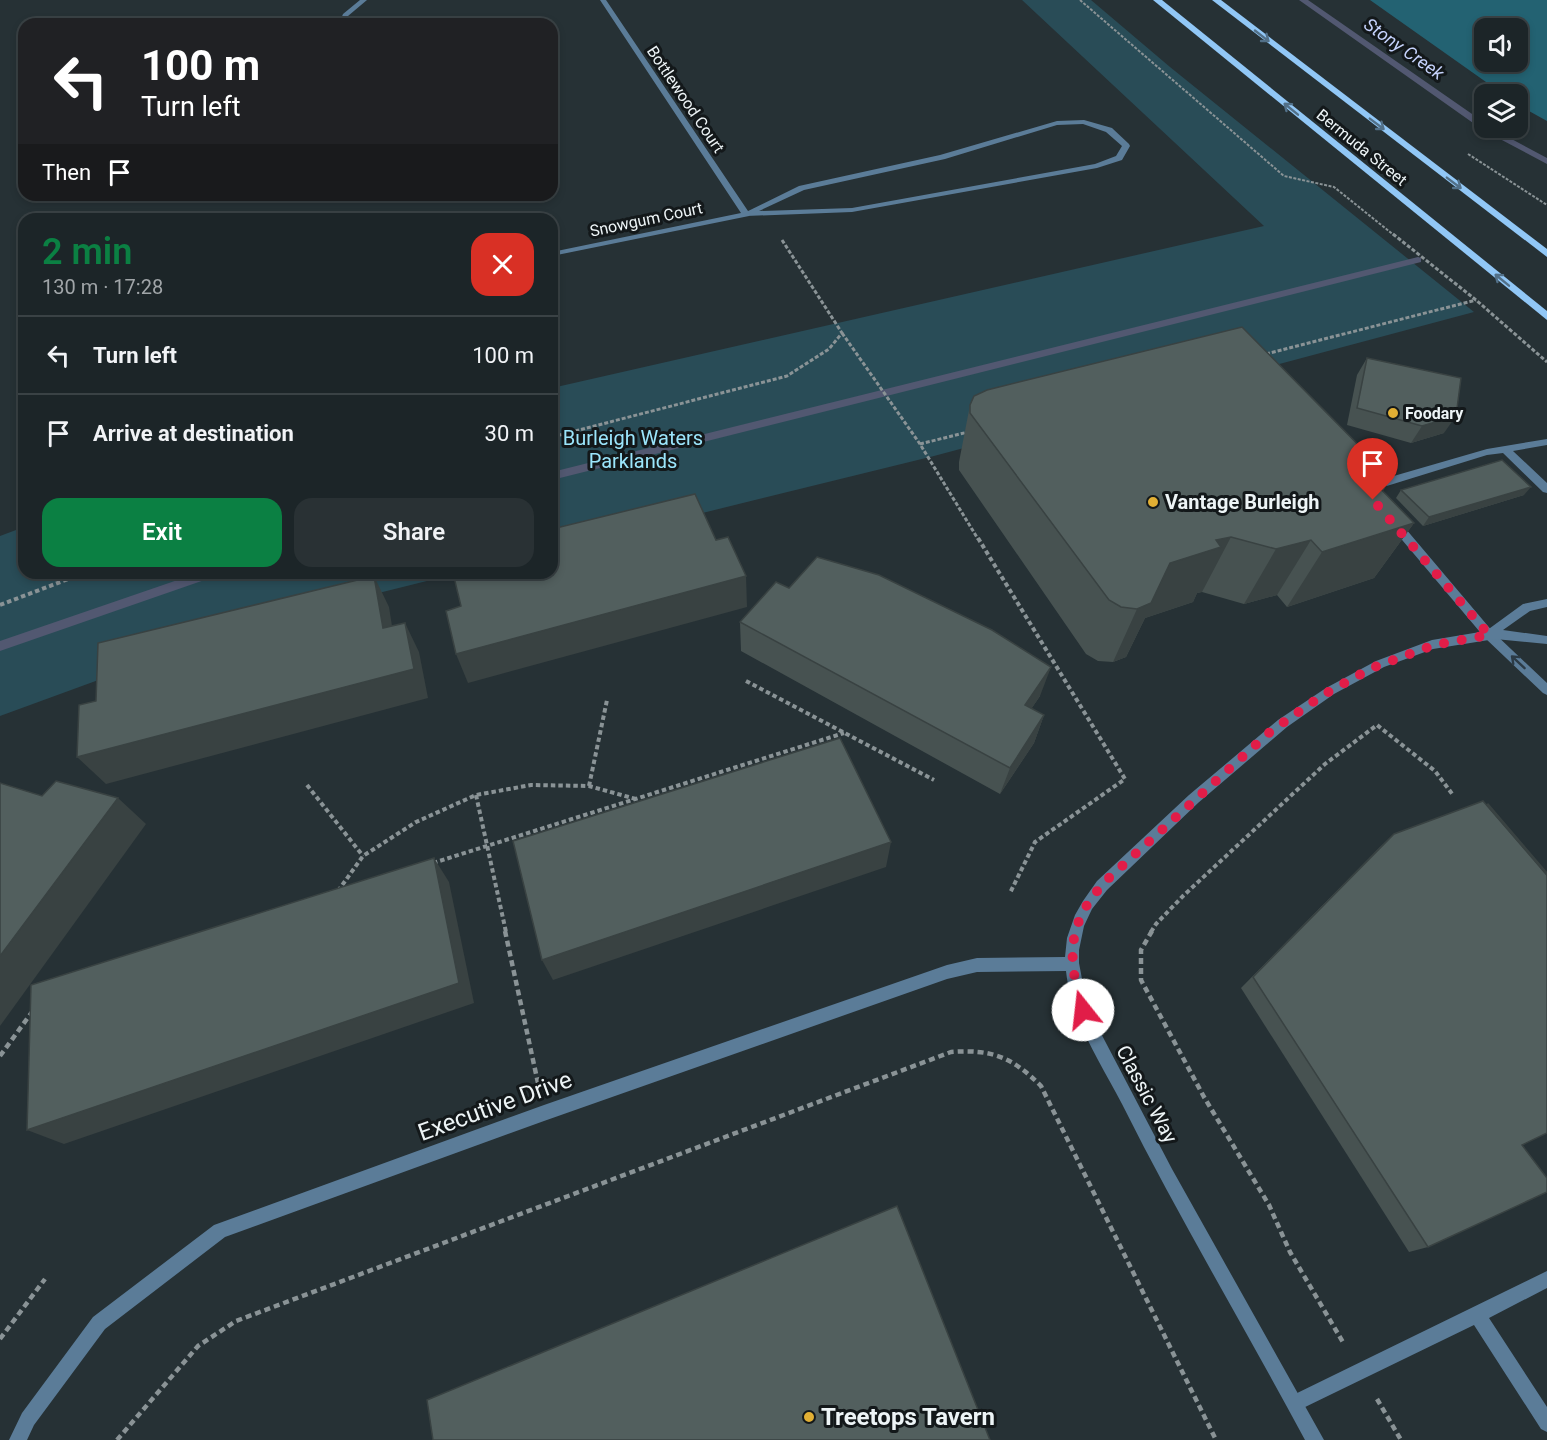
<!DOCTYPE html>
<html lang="en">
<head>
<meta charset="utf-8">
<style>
	body { margin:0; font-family:Roboto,sans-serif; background:#293134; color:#f1f3f6; height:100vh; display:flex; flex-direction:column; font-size:22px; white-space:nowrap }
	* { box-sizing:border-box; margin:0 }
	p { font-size:20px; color:#a0a5a8 }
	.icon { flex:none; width:33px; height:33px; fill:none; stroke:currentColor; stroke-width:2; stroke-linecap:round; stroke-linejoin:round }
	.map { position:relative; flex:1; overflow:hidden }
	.side { position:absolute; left:18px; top:213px; width:540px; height:366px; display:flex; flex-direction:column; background:#1c2528; border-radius:18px; box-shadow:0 3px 9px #0003,0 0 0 2px #3a4245 }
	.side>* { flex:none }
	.hud { position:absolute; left:18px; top:18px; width:540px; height:183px; border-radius:18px; box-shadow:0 3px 9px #0003,0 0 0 2px #3a4245; background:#202124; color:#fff; overflow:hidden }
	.controls { position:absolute; left:1474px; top:18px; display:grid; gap:12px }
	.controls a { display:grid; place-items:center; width:54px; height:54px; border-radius:12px; background:#1c2528; box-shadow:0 3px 9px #0003,0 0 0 2px #3a4245; font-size:30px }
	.pin { position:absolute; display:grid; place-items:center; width:51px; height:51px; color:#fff; margin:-62px -26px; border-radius:50% 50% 50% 0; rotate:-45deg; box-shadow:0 0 6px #0007 }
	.pin .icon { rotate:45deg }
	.me { position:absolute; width:66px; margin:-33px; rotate:344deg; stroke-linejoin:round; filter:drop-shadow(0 0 4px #0008) }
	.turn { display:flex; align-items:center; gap:21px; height:126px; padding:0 24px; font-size:27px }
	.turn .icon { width:78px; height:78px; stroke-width:2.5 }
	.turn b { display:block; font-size:42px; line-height:51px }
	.then { display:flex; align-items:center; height:57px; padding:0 24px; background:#0003; gap:12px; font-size:22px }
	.round { display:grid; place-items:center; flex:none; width:63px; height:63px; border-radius:18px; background:#293134 }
	.headline { display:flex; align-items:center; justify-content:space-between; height:102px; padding:0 24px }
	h1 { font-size:36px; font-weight:600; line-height:45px; color:#0b8043 }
	.action { display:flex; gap:12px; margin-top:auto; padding:12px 24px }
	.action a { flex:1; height:69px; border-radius:18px; background:#0b8043; color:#fff; font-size:24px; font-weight:600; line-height:69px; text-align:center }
	.action a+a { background:#293134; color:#f1f3f6 }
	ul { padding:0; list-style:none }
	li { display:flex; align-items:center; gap:18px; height:78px; padding:0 24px; border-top:2px solid #3a4245 }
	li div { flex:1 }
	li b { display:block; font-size:22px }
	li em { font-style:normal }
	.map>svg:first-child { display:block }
</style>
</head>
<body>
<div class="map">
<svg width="1547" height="1440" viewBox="0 0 1547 1440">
	<rect width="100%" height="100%" fill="#263135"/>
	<!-- green -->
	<g fill="#294c57">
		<polygon points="1022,0 1091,0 1170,67 1474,312 934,456 552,550 552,388 1264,226"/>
		<polygon points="24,527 24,573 459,573 246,626 0,716 0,536"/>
	</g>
	<!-- forest -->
	<path fill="#236272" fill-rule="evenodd" d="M 1370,0 L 1547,0 L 1547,121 L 1518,105 L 1518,94 L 1503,94 ZM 1485,28 L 1518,28 L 1518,62 L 1485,62 Z"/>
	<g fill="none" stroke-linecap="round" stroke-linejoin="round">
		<!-- stream -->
		<g fill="#525871" fill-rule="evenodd">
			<polygon points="1299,0 1308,0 1485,123 1485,128 1491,128 1547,158 1547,164 1483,130"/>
			<polygon points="1418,257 1421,258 1421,262 552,480 552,472"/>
			<polygon points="198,573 218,573 216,576 0,651 0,641"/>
		</g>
		<!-- path-far3 -->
		<g stroke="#8a9396" stroke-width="2" stroke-dasharray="3 1.5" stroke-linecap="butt">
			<polyline points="1080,0 1284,176 1334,187 1395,236"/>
			<polyline points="1468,154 1547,205"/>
		</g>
		<!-- path-far2 -->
		<g stroke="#8a9396" stroke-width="3" stroke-dasharray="4 2" stroke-linecap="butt">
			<polyline points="1393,234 1476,300 1547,362"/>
			<polyline points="842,333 920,444 978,539"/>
			<polyline points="1266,354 1476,300"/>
			<polyline points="552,437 787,376 829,349 842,333 782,240"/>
			<polyline points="920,444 968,432"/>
		</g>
		<!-- path-far1 -->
		<g stroke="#8a9396" stroke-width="4" stroke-dasharray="4.5 3" stroke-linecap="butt">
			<polyline points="978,538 1125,779 1035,842 1010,893"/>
			<polyline points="0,605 84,573"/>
			<polyline points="746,681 934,780"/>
			<polyline points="307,785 363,856"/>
			<polyline points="589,786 607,700"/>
			<polyline points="476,795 506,932"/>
			<polyline points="433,863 844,733"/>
			<polyline points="338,891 363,856 416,822 476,795 531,785 589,786 636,799"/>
			<polyline points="1151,932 1156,924 1183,896 1325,764 1377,725 1435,771 1453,795"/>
		</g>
		<!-- path -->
		<g stroke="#8a9396" stroke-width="4.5" stroke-dasharray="6 4" stroke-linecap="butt">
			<polyline points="505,931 538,1083"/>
			<polyline points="1152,931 1141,950 1141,980 1204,1097 1269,1205 1290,1252 1344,1344"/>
			<polyline points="0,1056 32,1012"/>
			<polyline points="0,1339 45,1279"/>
			<polyline points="1377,1399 1401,1440"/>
			<path d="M 117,1440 L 198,1346 L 236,1321 L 951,1052 C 992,1049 1012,1057 1041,1086 L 1216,1440"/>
		</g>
		<!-- service -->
		<g fill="#5b7c98" fill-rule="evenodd">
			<path d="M 1084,120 L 1112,128 L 1129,144 L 1130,146 L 1122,160 L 1097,168 L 852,212 L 746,216 L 742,214 L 799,186 L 940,155 L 1057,121 ZM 1083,124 L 1106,132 L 1122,146 L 1116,156 L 1095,164 L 852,208 L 759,211 L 804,190 L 945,159 L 1057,125 Z"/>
			<polygon points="1547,439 1547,445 1513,451 1547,483 1547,493 1543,492 1503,453 1487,455 1377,489 1372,485 1373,482 1487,449"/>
			<polygon points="1396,521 1400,522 1493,632 1547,683 1547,695 1543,693 1485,638 1392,528 1391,525 1392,522"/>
			<polygon points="1547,1271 1547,1288 1489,1318 1547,1407 1547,1432 1541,1429 1474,1325 1301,1409 1295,1412 1289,1409 1286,1403 1289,1397"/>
		</g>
		<!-- minor -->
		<g fill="#5b7c98" fill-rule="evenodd">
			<polygon points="360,0 367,0 348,16 345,24 339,24 343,14"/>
			<polygon points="600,0 606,0 750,214 749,216 552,256 552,252 741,213"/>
			<path d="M 1547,599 L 1547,607 L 1530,611 L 1503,630 L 1547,636 L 1547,644 L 1495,639 L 1433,649 L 1384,667 L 1334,694 L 1287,727 L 1198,803 L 1107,890 L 1092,909 L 1084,926 L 1079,950 L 1079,963 L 1085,995 L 1095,1022 L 1172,1169 L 1324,1440 L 1305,1440 C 1245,1328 1179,1218 1122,1104 C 1100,1062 1071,1019 1066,971 L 977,972 L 947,979 L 544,1121 L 225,1237 L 105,1329 L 34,1425 L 27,1440 L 9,1440 L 22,1413 L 93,1317 L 214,1225 L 544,1105 L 947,965 L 977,958 L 1065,957 L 1067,938 L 1075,915 L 1083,901 L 1097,881 L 1189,795 L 1278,720 L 1326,688 L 1376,661 L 1432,640 L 1486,631 L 1523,604 Z"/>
		</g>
		<!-- primary -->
		<g fill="#91c7f6" fill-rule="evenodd">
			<polygon points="1153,0 1162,0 1547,311 1547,320"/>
			<polygon points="1212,0 1221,0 1547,249 1547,257"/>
		</g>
	</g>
	<!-- wall -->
	<g fill="#475251">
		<polygon points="1367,358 1444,433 1411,443 1347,425 1357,375"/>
		<polygon points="970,405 1391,478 1383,491 1414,523 1374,578 1287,607 1277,595 1244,604 1202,592 1197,593 1193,602 1145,618 1126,657 1113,662 1098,661 1086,654 959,470 959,462"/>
		<polygon points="1401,490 1524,495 1423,526 1396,498"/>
		<polygon points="789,588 1040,696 1031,709 1044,715 1034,743 1000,794 741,651 740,622"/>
		<polygon points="1394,834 1522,1145 1428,1247 1409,1252 1241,988 1380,847"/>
	</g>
	<!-- shaded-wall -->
	<g fill="#394242">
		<polygon points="1456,416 1444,433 1411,443 1422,426"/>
		<polygon points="1391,478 1354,535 1375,483"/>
		<polygon points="1531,487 1524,495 1423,526 1429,517"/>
		<polygon points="1414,523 1374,578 1287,607 1322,552"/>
		<polygon points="1231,537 1202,592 1197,593 1193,602 1145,618 1126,657 1113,662 1137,609 1170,563 1216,540"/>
		<polygon points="1311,540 1277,595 1244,604 1276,549"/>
		<polygon points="374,576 389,607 397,658 383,628"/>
		<polygon points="746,576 747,607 468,683 456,654"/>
		<polygon points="405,623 419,652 428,698 106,784 77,757"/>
		<polygon points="1051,667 1040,696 1015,733 1025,705"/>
		<polygon points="1044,715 1034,743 1000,794 1010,768"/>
		<polygon points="118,798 146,824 0,1026 0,956"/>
		<polygon points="891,842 886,867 553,980 542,960"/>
		<polygon points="434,858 449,882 474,1003 64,1144 27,1130"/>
	</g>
	<!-- building -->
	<g fill="#525f5e" stroke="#394242" stroke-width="1.5">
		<polygon points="1242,327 1391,478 1375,483 1414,523 1322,552 1311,540 1276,549 1231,537 1216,540 1221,547 1170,563 1151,603 1137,609 1121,607 1109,600 970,413 970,405 974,396 987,390"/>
		<polygon points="1367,358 1461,378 1456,416 1422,426 1357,408"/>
		<polygon points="1502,460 1531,487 1429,517 1401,490"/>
		<polygon points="695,494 716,540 728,537 746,576 456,654 446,611 461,606 453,573 552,573 552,529"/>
		<polygon points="817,557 879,575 992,630 1051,667 1025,705 1044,715 1010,768 740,622 776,582 789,588"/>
		<polygon points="374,576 383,628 405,623 414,669 77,757 79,705 96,701 98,643"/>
		<polygon points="840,738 891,842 542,960 513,841"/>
		<polygon points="56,781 118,798 0,956 0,783 42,796"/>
		<polygon points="1483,801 1547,875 1547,1133 1522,1145 1547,1178 1547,1192 1428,1247 1253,977 1394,834"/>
		<polygon points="1488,804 1547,873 1547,875 1487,805"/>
		<polygon points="434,858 459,983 27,1130 31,985"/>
		<polygon points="897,1206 990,1440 433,1440 427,1400"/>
	</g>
	<!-- one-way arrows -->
	<defs><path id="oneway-shaft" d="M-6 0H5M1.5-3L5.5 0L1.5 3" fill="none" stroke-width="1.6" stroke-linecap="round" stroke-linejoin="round" transform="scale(1.5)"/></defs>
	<g stroke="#527088">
		<use href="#oneway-shaft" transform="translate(1262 36) rotate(38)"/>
		<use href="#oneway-shaft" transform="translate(1291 109) rotate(-141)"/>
		<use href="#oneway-shaft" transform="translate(1377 124) rotate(37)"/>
		<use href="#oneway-shaft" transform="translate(1454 183) rotate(37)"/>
		<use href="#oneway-shaft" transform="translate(1502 280) rotate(-141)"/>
	</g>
	<use stroke="#2c3b46" href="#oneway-shaft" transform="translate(1518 662) rotate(-137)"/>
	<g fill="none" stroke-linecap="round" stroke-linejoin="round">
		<!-- route -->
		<path stroke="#e11d48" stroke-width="10" stroke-dasharray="0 18" d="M 1083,1010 C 1065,954 1068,918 1111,876 L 1271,731 L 1323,695 L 1372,668 L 1434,645 L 1489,635 L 1373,500"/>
	</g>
	<!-- markers -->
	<g fill="#e1af34" stroke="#13181a" stroke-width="2">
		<circle cx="1393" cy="413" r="6"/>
		<circle cx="1153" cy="502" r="6"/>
		<circle cx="809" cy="1417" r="6"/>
	</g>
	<g text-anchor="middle" stroke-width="6" stroke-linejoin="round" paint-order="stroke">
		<!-- far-street labels -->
		<g font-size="16" fill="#edf4f6" stroke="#13181a">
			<text transform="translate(686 99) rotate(56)" y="6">Bottlewood Court</text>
			<text transform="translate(1362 147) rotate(39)" y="6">Bermuda Street</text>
			<text transform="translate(646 219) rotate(-12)" y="6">Snowgum Court</text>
		</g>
		<!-- far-poi labels -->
		<g font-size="16" font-weight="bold" fill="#edf4f6" stroke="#13181a" text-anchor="start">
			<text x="1405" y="419">Foodary</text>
		</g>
		<!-- far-water labels -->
		<g font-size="18" font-style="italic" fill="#c5d2fb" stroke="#13181a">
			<text transform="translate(1404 49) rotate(35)" y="6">Stony Creek</text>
		</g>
		<!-- park labels -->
		<g font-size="20" fill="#9be5fb" stroke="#13181a">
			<text x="633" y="445">Burleigh Waters<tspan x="633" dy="23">Parklands</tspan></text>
		</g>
		<!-- poi labels -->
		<g font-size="20" font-weight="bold" fill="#edf4f6" stroke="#13181a" text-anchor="start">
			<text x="1165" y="509">Vantage Burleigh</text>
		</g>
		<!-- street labels -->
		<g font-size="20" fill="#edf4f6" stroke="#13181a">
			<text transform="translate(1147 1094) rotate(62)" y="7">Classic Way</text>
		</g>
		<!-- near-street labels -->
		<g font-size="24" fill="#edf4f6" stroke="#13181a">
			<text transform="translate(495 1106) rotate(-20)" y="8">Executive Drive</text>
		</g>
		<!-- near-poi labels -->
		<g font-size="24" font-weight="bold" fill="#edf4f6" stroke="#13181a" text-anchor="start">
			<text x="821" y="1425">Treetops Tavern</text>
		</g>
	</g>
</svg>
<div class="controls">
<a><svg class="icon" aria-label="sound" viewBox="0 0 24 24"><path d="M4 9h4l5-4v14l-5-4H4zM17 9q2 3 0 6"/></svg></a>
<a><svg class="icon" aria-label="layers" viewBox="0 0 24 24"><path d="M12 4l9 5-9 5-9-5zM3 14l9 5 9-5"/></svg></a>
</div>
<div class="pin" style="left:1373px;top:500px;background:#d93025"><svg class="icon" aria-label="arrive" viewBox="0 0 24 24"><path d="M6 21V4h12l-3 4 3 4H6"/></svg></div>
<svg class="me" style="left:1083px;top:1010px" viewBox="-20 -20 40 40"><circle r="19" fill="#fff"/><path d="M0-13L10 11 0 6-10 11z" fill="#e11d48"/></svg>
<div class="hud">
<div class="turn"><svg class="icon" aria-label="left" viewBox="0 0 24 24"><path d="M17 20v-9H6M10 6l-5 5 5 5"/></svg><div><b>100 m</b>Turn left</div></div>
<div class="then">Then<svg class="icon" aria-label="arrive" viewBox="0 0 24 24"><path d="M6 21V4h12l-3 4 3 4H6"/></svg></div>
</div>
<section class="side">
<div class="headline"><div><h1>2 min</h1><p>130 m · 17:28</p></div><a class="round" style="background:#d93025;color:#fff"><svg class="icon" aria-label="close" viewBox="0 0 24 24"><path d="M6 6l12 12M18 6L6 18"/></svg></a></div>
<ul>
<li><svg class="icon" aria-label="left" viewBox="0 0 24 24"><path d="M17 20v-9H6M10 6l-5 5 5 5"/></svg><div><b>Turn left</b></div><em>100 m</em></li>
<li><svg class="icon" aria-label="arrive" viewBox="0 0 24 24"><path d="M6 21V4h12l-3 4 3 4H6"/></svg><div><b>Arrive at destination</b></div><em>30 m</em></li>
</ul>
<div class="action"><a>Exit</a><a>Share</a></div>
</section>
</div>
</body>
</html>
